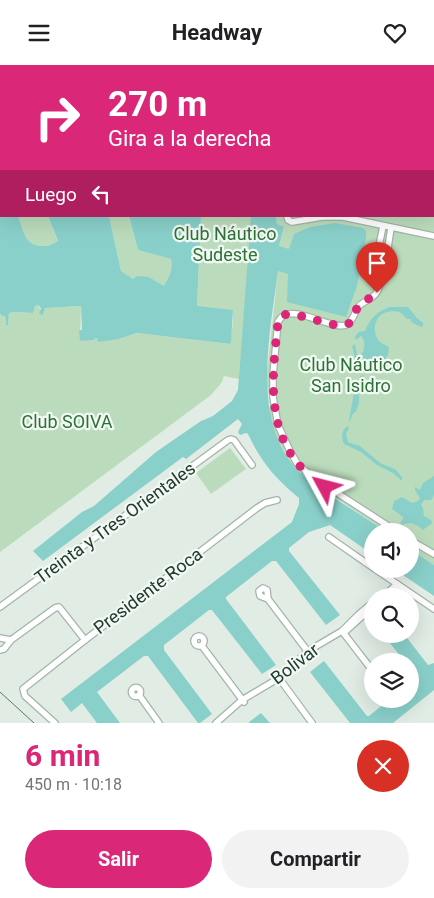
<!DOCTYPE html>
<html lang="es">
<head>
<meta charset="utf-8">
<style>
	body { margin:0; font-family:Roboto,sans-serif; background:#f2f2f2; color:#202124; height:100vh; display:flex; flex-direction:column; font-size:19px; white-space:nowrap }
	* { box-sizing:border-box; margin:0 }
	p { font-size:16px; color:#757577 }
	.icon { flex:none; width:28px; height:28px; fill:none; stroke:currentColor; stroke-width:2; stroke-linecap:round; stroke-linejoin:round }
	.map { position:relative; height:658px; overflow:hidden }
	.details { display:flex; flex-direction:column; background:#fff; flex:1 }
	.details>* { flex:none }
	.hud { position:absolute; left:0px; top:0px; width:435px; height:152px; box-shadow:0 5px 20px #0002; background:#db2777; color:#fff; overflow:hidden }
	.tools { position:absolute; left:364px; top:458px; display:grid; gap:10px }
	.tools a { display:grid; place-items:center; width:55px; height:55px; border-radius:50%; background:#fff; box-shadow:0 5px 20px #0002; font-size:25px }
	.pin { position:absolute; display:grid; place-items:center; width:42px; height:42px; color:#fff; margin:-51px -21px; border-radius:50% 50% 50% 0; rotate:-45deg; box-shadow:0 0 5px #0007 }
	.pin .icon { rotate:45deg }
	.me { position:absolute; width:55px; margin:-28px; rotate:308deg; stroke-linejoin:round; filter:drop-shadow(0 0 4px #0008) }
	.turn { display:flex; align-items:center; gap:18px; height:105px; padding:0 25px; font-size:22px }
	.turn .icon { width:65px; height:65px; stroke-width:2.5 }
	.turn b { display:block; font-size:35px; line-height:42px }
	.then { display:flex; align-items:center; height:48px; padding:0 25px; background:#0003; gap:10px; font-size:19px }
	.round { display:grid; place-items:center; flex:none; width:52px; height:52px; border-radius:26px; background:#f2f2f2 }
	.headline { display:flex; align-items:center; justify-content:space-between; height:85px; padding:0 25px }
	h1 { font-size:30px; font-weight:700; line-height:38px; color:#db2777 }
	.button { display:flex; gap:10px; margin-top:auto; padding:10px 25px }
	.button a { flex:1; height:58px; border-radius:30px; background:#db2777; color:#fff; font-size:20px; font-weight:700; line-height:58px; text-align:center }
	.button a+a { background:#f2f2f2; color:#202124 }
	header { display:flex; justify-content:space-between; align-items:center; height:65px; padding:0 25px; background:#fff; font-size:22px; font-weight:700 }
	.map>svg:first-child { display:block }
</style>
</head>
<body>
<header><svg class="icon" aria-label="menu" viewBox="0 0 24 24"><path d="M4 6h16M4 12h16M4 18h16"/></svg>Headway<svg class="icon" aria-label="heart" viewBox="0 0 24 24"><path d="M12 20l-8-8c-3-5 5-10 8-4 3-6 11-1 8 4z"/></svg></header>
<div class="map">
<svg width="434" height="658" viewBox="0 0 434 658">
	<rect width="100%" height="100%" fill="#e1ece5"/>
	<!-- green -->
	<g fill="#bbdcbc">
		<polygon points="434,103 434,500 410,484 410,466 385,466 305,412 291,397 275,371 270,355 270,335 266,316 278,206 279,181 284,163 277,159 276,151 434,151"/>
		<path d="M 18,151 L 48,151 L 58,177 C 52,180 49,181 42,181 C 24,180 24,166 18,151 Z"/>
		<path d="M 109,151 L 129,151 L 138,185 L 171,194 C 173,205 169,212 164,221 L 149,212 L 133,214 L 121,206 Z"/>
		<polygon points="201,151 252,152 239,314 224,311 222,317 211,330 0,487 0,249 4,250 6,260 8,259 9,248 14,247 33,248 35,241 38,240 43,250 45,243 81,241 80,276 98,273 98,276 119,274 137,268 230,279 233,257 233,246 197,242"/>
		<polygon points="230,383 246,404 211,429 196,408"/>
	</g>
	<!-- water -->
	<g fill="#8ad0ca">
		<polygon points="0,0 434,0 434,103 434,1 1,1 0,141"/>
		<path d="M 0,151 L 18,151 C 24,166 24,180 42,181 C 49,181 52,180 58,176 L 48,151 L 109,151 L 121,206 L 133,214 L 137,211 L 149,212 L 164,221 C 169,212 173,205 171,194 L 138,185 L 129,151 L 201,151 L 197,241 L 233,245 L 231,277 L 230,279 L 137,268 L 119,274 L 98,277 L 97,273 L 94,274 L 94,275 L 80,276 L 79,265 L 82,265 L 81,241 L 45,243 L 43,250 L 39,249 L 41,243 L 38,240 L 35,241 L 33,248 L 14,247 L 9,248 L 8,260 L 6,260 L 5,252 L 0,249 Z"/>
		<path d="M 251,151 L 276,151 L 277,159 L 284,162 L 279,181 L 289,184 L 294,169 L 310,162 L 335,158 L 363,163 L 366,166 L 366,172 L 357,221 L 346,252 L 287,237 L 288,209 L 278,206 C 270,270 248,366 306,412 C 330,432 359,448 385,466 L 372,466 L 372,489 L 330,460 L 309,467 L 289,483 L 289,486 L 340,550 L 326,560 L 276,496 L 272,496 L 226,532 L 226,534 L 276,600 L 262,609 L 212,545 L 209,545 L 164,580 L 164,585 L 212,649 L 200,658 L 198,658 L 148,591 L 144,591 L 97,627 L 120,658 L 97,658 L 82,638 L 71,647 L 61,634 L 292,457 L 299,439 L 299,433 C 274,412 262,398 248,369 L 246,368 L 240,370 L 238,367 L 242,359 L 238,354 L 186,394 L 183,392 L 43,496 L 33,486 L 82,447 L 94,441 L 156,387 L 201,356 L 213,351 L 232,336 L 238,325 Z"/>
		<path d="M 389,242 L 408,242 L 417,253 L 423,258 L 423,261 L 421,262 L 411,257 L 411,254 L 407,254 L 400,247 C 394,246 389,246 384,248 C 374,253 372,267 379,276 C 382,279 386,280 389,282 L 388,290 L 382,298 L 371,300 L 365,300 L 362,306 L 359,306 L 360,297 L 358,293 L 355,293 L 352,281 L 355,279 L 357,289 L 360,291 C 365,286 366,276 361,271 L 356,275 L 355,271 L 359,267 L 365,266 C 370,253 377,247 389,242 Z"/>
		<polygon points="363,310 365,315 363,324 359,329 359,338 356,346 352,350 350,357 349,355 354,328 361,315 360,311"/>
		<path d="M 348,361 L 349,363 L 346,369 L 348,377 L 360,381 L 380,398 L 395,404 L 402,412 L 402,416 L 393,408 L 377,400 L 361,387 L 344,379 C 341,372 341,365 348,361 Z"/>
		<path d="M 434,411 L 434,430 L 431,435 L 424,435 L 421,440 L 423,443 L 424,451 L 431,455 L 432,458 L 423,465 C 416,459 411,456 402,460 L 400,458 L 403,454 L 403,452 L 392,444 L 394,436 L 402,432 L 412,438 L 418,436 L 420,433 L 415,425 L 415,422 L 420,425 L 423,418 Z"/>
		<polygon points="410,484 434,500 434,531 394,504 410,504"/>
		<polygon points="383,569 404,569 428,600 434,598 434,625 393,658 350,658 310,607 324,596 367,651 369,651 390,634 410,634 410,618 415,613 410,604 410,596 404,596"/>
		<polygon points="261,648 270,658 249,658 249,657"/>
	</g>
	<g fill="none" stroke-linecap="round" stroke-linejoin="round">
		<!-- street casing -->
		<g stroke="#a4b4ab" stroke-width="8">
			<g id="street">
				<polyline points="287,151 288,155 292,157 322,152 319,151"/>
				<polyline points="322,152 343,152 434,171"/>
				<polyline points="383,161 377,191 385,195"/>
				<path d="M 391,163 C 388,181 385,210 377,227 C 373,234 364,236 359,241 C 354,247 354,256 346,260 C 330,266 289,234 278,257 L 273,310 L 273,332 L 278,360 L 290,386 L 297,398 L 311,411 L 396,466"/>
				<polyline points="329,472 372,502"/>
				<polyline points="410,475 434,489"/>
				<polyline points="375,504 434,544"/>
				<polyline points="384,531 397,519"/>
				<polyline points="391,531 401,522"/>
				<polyline points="268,534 267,525 263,523 259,526 260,531 268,534 309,588"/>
				<polyline points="0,542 228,375 231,374 234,375 252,400"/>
				<polyline points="342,566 372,605"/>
				<polyline points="346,566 369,545"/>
				<circle cx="199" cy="576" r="5"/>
				<polyline points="0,573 11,575 4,584 0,585"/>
				<polyline points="11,575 55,543 59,542 85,575"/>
				<polyline points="202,581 244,637"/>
				<polyline points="288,608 303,594"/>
				<polyline points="279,613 312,658"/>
				<circle cx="136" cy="627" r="4.5"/>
				<polyline points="139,630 159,658"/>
				<polyline points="55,658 25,631 23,624 85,575 257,443 265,438 277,435"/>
				<polyline points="216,658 242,635 279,613 308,586 342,566 359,549 372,538"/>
			</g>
		</g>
		<!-- street -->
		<use href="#street" stroke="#fff" stroke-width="5.5"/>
		<!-- tram -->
		<polyline stroke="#5c786a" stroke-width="1" points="0,627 34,658"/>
	</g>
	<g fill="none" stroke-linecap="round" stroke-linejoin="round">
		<!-- route -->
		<path stroke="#db2777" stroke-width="9" stroke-dasharray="0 16.2" d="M 325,422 C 316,415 306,408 298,399 C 265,359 273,304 278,257 L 283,250 C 301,246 337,266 348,259 C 354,255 354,247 358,242 C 363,236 371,233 377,228"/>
	</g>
	<g text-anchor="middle" stroke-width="4.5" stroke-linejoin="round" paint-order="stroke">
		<!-- park labels -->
		<g font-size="18" fill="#2d7237" stroke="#f2f8f3">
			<text x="225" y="175">Club Náutico<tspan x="225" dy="21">Sudeste</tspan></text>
			<text x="351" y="306">Club Náutico<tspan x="351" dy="21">San Isidro</tspan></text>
			<text x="67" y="363">Club SOIVA</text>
		</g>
		<!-- street labels -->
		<g font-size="18" fill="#223c2f" stroke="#f2f8f3">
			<text transform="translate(115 458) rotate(-36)" y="6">Treinta y Tres Orientales</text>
			<text transform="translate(148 526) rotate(-37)" y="6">Presidente Roca</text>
			<text transform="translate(295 599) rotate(-37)" y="6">Bolivar</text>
		</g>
	</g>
</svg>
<div class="tools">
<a><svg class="icon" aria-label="sound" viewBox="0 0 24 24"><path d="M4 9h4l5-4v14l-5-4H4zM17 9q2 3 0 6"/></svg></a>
<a><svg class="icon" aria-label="search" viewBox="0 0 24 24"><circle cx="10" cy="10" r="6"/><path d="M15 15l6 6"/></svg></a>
<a><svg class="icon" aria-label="layers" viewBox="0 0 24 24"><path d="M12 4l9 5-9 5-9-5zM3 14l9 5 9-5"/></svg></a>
</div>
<div class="pin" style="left:377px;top:228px;background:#d93025"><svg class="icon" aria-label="arrive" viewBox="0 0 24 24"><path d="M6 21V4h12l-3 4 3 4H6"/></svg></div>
<svg class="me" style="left:325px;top:422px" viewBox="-20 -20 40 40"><path d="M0-17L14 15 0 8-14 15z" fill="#db2777" stroke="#fff" stroke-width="4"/></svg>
<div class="hud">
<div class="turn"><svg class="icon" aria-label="right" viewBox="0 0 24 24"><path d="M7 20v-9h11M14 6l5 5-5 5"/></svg><div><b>270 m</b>Gira a la derecha</div></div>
<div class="then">Luego<svg class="icon" aria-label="left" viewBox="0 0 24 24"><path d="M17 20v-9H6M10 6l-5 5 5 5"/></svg></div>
</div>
</div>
<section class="details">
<div class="headline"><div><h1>6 min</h1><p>450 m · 10:18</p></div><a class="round" style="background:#d93025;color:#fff"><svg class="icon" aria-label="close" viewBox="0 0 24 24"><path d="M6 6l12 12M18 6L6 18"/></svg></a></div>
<div class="button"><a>Salir</a><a>Compartir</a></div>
</section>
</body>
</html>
